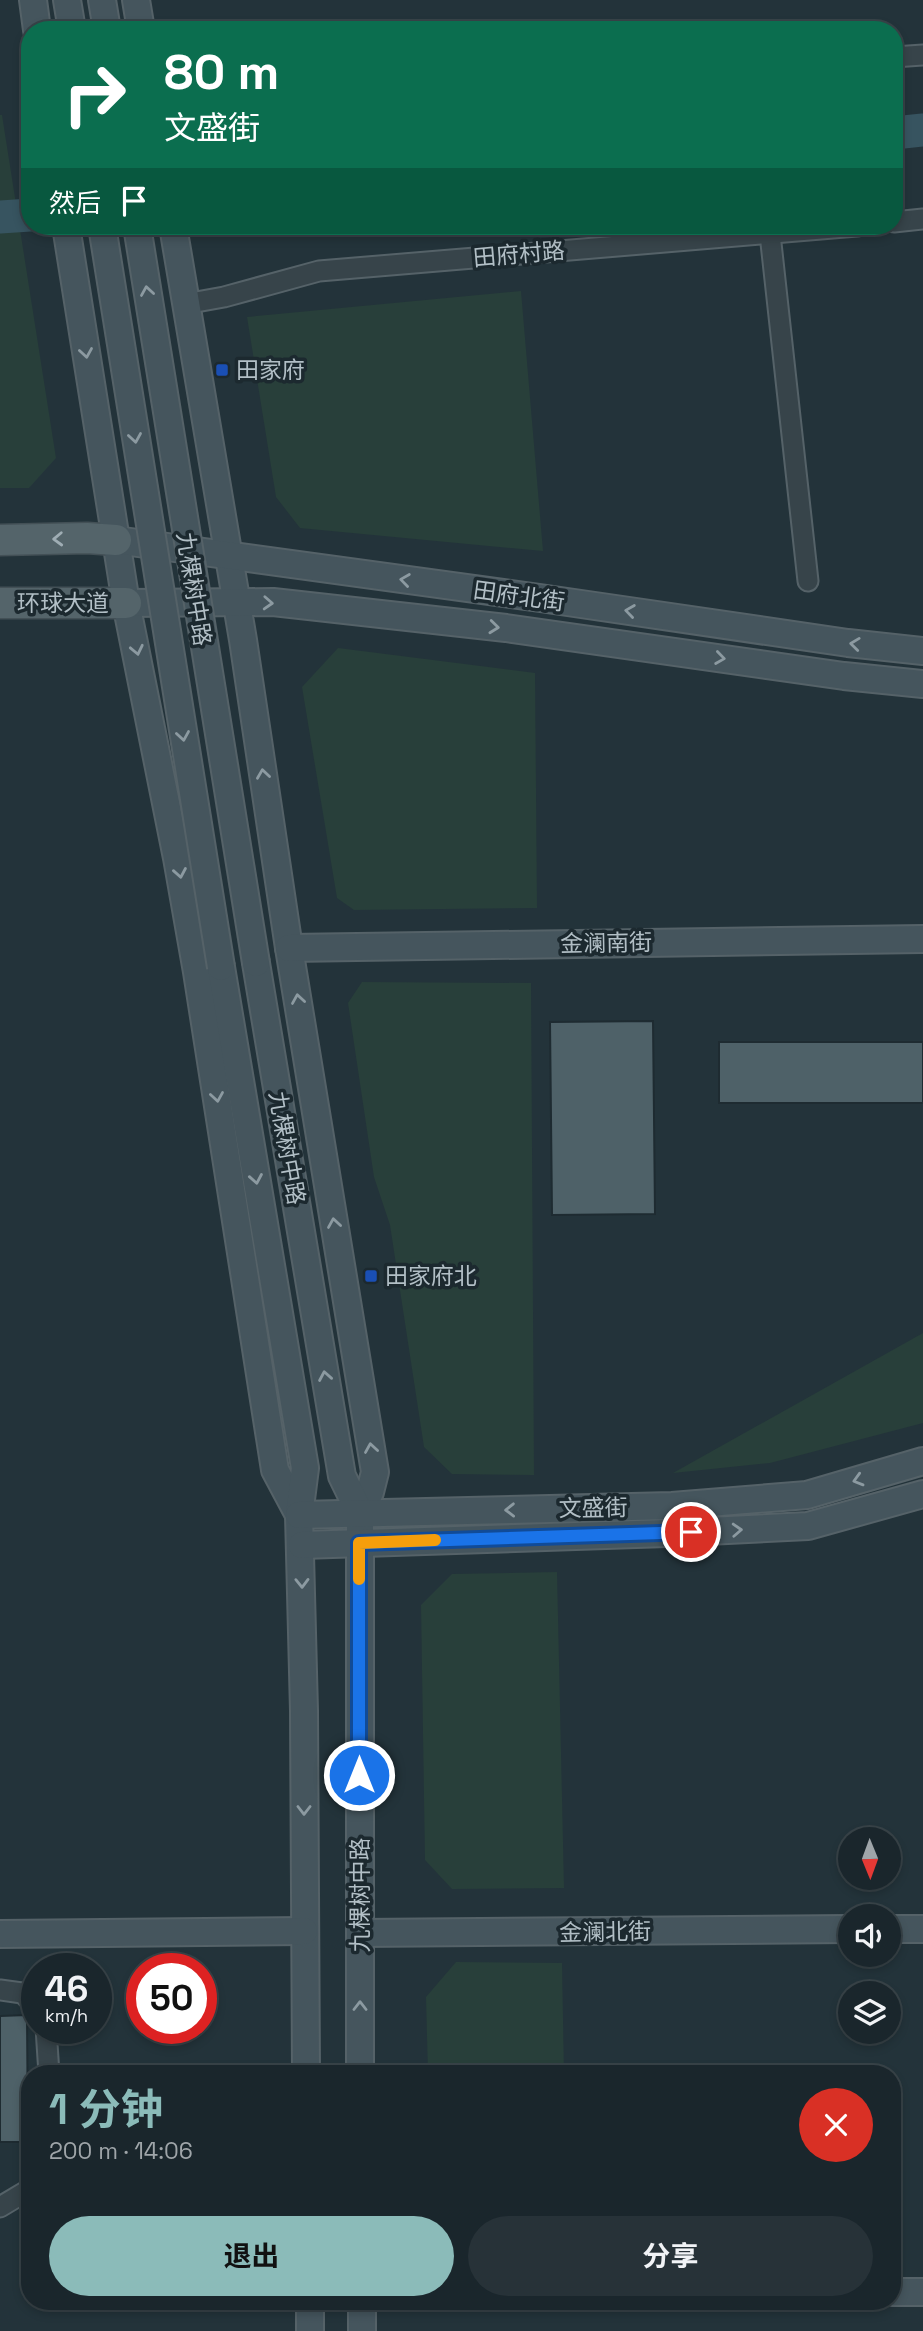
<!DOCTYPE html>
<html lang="zh">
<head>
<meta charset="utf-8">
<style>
	body { margin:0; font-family:"Space Grotesk","Noto Sans SC",sans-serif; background:#273238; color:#f1f3f6; height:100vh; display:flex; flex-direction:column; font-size:26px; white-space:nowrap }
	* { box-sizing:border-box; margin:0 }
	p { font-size:23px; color:#9fa5a9 }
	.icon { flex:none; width:38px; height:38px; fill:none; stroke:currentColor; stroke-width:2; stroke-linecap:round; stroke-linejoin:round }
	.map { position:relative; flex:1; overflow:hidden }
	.side { position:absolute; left:21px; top:2065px; width:880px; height:245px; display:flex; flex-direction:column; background:#1a262c; border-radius:28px; box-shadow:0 4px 10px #0003,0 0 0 2px #384348 }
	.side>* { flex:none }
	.guide { position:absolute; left:21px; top:21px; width:882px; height:214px; border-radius:28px; box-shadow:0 4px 10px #0003,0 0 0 2px #384348; background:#0b6e4f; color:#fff; overflow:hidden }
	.needle { width:46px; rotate:179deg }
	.buttons { position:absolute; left:838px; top:1827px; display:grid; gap:14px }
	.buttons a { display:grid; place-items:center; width:63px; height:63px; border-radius:50%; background:#1a262c; box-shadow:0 4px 10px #0003,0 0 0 2px #384348; font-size:35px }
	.speed { position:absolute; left:21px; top:1953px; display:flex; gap:14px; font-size:35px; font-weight:700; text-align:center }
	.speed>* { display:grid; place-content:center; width:91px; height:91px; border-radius:50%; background:#1a262c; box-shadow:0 4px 10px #0003,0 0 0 2px #384348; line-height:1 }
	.speed small { font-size:18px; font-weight:400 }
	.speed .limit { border:10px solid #d22; background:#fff; color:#111 }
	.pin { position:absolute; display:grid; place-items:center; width:60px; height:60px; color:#fff; margin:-30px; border:4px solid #fff; border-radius:50%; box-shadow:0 2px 7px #0007 }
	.me { position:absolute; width:77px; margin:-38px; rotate:0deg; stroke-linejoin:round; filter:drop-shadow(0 0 5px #0008) }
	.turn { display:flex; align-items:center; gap:24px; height:147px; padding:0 28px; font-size:32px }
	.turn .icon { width:91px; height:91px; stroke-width:2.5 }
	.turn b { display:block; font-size:49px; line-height:60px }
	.then { display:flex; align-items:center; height:66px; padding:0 28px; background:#0003; gap:14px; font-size:26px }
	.round { display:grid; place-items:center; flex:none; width:74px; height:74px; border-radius:37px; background:#273238 }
	.headline { display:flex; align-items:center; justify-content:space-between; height:119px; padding:0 28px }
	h1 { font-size:42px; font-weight:700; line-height:52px; color:#8bbbb9 }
	.action { display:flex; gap:14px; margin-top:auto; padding:14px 28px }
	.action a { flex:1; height:80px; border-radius:42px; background:#8bbbb9; color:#111; font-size:28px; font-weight:700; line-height:80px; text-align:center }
	.action a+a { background:#273238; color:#f1f3f6 }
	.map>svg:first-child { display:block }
</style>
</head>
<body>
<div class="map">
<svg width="923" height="2331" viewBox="0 0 923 2331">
	<rect width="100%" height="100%" fill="#23333a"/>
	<!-- green -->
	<g fill="#283f3a">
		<polygon points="0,115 2,115 56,458 29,488 0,488"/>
		<polygon points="521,291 543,551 300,528 276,497 247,317"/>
		<polygon points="338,648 535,673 537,908 354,910 337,898 302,687"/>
		<polygon points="362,982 531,983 534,1475 452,1474 424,1447 390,1225 374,1177 348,1003"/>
		<polygon points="923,1333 923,1423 770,1463 673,1473"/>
		<polygon points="557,1572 564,1888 452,1889 425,1860 421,1605 452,1574"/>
		<polygon points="456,1962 562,1963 564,2074 428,2074 426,1997"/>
	</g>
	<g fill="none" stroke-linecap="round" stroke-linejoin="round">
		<!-- river -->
		<g stroke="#375460" stroke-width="33">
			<polyline points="894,133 923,130"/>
			<polyline points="0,217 30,215"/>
		</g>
	</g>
	<!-- building -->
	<g fill="#4e6168" stroke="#1e2b31" stroke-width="2">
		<polygon points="653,1021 655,1214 552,1215 550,1022"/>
		<rect x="719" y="1042" width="204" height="61"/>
		<polygon points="27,2015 28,2142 0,2142 0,2016"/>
	</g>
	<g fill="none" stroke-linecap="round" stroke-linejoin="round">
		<!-- street casing -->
		<g stroke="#556268" stroke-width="23">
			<g id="street">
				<polyline points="894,57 923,55"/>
				<polyline points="894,222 923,219"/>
				<polyline points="770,234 808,581"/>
				<polyline points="185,304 224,297 319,271 857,226"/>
				<polyline points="0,1990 22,1993 37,2006"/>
				<polyline points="46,2028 49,2074"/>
				<polyline points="0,2207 30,2189"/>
			</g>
		</g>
		<!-- secondary casing -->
		<g stroke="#556268" stroke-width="30">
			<g id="secondary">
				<polyline points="33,0 37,30"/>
				<polyline points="67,0 72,30"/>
				<polyline points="102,0 107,30"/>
				<polyline points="136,0 141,30"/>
				<polyline points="66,226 126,603 177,858 197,972 275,1470 299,1515"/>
				<polyline points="173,226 243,640 289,948 375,1472 370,1492 360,1513"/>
				<polyline points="116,540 540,598 848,643 923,651"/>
				<polyline points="126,603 273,602 506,628 844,676 923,684"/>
				<polyline points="289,948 923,939"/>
				<polyline points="256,963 342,1476 360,1513 360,2074"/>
				<polyline points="221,967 305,1468 299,1515 304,1711 306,2074"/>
				<polyline points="299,1515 672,1506 807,1495 923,1461"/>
				<polyline points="302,1545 667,1533 808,1526 923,1494"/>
				<polyline points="889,1929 923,1929"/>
				<polyline points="360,1933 850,1929"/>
				<polyline points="0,1934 304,1931"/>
				<polyline points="892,2292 923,2292"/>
				<polyline points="310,2301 310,2331"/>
				<polyline points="362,2301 362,2331"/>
			</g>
		</g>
		<!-- primary casing -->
		<g stroke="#435056" stroke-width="33">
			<g id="primary">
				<polyline points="0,540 87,538 116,540"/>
				<polyline points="0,603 126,603"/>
			</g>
		</g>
		<!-- street -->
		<use href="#street" stroke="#37444a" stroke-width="19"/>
		<!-- secondary -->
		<use href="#secondary" stroke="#45555d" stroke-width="26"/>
		<!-- primary -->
		<use href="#primary" stroke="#54646a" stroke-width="30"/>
		<!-- secondary-bridge casing -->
		<g stroke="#556268" stroke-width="30" stroke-linecap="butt">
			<g id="secondary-bridge">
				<polyline points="102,226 221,967"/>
				<polyline points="137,226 256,963"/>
			</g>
		</g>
		<!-- secondary-bridge -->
		<use href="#secondary-bridge" stroke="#45555d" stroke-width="26"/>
	</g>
	<!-- one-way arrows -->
	<defs><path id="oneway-chevron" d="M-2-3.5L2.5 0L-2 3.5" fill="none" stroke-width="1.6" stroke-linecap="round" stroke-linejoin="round" transform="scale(1.75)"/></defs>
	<g stroke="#8c9aa1">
		<use href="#oneway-chevron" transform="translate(147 291) rotate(-99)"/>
		<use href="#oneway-chevron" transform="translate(86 353) rotate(81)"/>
		<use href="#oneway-chevron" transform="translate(135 438) rotate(81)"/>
		<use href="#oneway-chevron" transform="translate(405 580) rotate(-172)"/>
		<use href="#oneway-chevron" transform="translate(268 603) rotate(3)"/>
		<use href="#oneway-chevron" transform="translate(630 611) rotate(-172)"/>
		<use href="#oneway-chevron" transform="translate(494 627) rotate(6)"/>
		<use href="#oneway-chevron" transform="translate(855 644) rotate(-173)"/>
		<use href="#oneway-chevron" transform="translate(137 650) rotate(78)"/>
		<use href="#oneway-chevron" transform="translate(720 658) rotate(8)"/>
		<use href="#oneway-chevron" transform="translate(183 736) rotate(81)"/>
		<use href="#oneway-chevron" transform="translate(263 774) rotate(-98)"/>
		<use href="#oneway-chevron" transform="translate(180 873) rotate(80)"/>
		<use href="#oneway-chevron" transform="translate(298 999) rotate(-99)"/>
		<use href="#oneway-chevron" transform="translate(217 1097) rotate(81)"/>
		<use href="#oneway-chevron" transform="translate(256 1179) rotate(80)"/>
		<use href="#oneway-chevron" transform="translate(334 1223) rotate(-99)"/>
		<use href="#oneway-chevron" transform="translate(325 1376) rotate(-100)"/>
		<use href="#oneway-chevron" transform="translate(371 1448) rotate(-99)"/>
		<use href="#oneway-chevron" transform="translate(858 1480) rotate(164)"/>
		<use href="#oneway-chevron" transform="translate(510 1510) rotate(179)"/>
		<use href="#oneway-chevron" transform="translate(737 1530) rotate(-3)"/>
		<use href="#oneway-chevron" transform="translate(302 1583) rotate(89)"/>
		<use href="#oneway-chevron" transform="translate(304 1810) rotate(90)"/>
		<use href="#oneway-chevron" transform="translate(360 2006) rotate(-90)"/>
	</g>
	<use stroke="#9fadb4" href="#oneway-chevron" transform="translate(58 539) rotate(178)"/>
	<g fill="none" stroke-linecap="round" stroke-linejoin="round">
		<!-- route casing -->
		<g stroke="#114b97" stroke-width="18">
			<polyline id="route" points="359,1775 359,1543 691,1532"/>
		</g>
		<!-- route -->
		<use href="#route" stroke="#1a73e8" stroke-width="12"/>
		<!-- slow -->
		<polyline stroke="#f59e0b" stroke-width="12" points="359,1579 359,1543 435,1540"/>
	</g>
	<!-- markers -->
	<g fill="#1a4fb4" stroke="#1c292f" stroke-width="2.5">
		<rect x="215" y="363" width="14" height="14" rx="3.5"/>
		<rect x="364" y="1269" width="14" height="14" rx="3.5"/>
	</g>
	<g text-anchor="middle" stroke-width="7" stroke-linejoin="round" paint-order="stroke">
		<!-- street labels -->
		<g font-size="23" fill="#b2bfc6" stroke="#1c292f">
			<text transform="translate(519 254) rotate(-5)" y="8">田府村路</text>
			<text transform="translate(194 589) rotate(81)" y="8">九棵树中路</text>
			<text transform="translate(519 596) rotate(8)" y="8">田府北街</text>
			<text x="63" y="611">环球大道</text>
			<text transform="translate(606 943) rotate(-1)" y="8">金澜南街</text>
			<text transform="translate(287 1148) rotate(80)" y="8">九棵树中路</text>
			<text transform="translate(593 1508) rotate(-1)" y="8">文盛街</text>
			<text transform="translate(360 1895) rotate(-90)" y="8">九棵树中路</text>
			<text transform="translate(605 1932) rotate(-1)" y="8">金澜北街</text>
		</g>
		<!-- poi labels -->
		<g font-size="23" fill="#b2bfc6" stroke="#1c292f" text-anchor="start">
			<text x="236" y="378">田家府</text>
			<text x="385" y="1284">田家府北</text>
		</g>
	</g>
</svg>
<div class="buttons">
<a><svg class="needle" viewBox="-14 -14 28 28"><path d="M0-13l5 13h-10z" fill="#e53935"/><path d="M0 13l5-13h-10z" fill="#9fa5a9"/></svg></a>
<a><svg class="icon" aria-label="sound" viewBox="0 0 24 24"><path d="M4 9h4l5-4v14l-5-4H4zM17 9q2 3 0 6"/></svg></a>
<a><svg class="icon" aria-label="layers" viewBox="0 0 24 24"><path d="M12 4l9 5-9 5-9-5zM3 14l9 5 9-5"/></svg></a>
</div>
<div class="speed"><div>46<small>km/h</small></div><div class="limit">50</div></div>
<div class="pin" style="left:691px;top:1532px;background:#d93025"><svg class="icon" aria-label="arrive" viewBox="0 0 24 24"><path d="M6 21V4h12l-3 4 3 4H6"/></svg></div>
<svg class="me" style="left:359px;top:1775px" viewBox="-20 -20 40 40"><circle r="17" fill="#1a73e8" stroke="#fff" stroke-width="3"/><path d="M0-11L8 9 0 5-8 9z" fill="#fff"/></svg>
<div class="guide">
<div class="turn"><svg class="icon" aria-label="right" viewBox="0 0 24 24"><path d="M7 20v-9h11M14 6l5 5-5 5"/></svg><div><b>80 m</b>文盛街</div></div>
<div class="then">然后<svg class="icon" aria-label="arrive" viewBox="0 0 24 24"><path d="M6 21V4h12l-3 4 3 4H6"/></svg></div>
</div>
<section class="side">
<div class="headline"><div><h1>1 分钟</h1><p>200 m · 14:06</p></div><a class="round" style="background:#d93025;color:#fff"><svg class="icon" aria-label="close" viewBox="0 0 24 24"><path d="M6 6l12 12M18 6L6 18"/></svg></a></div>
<div class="action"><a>退出</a><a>分享</a></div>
</section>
</div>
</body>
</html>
